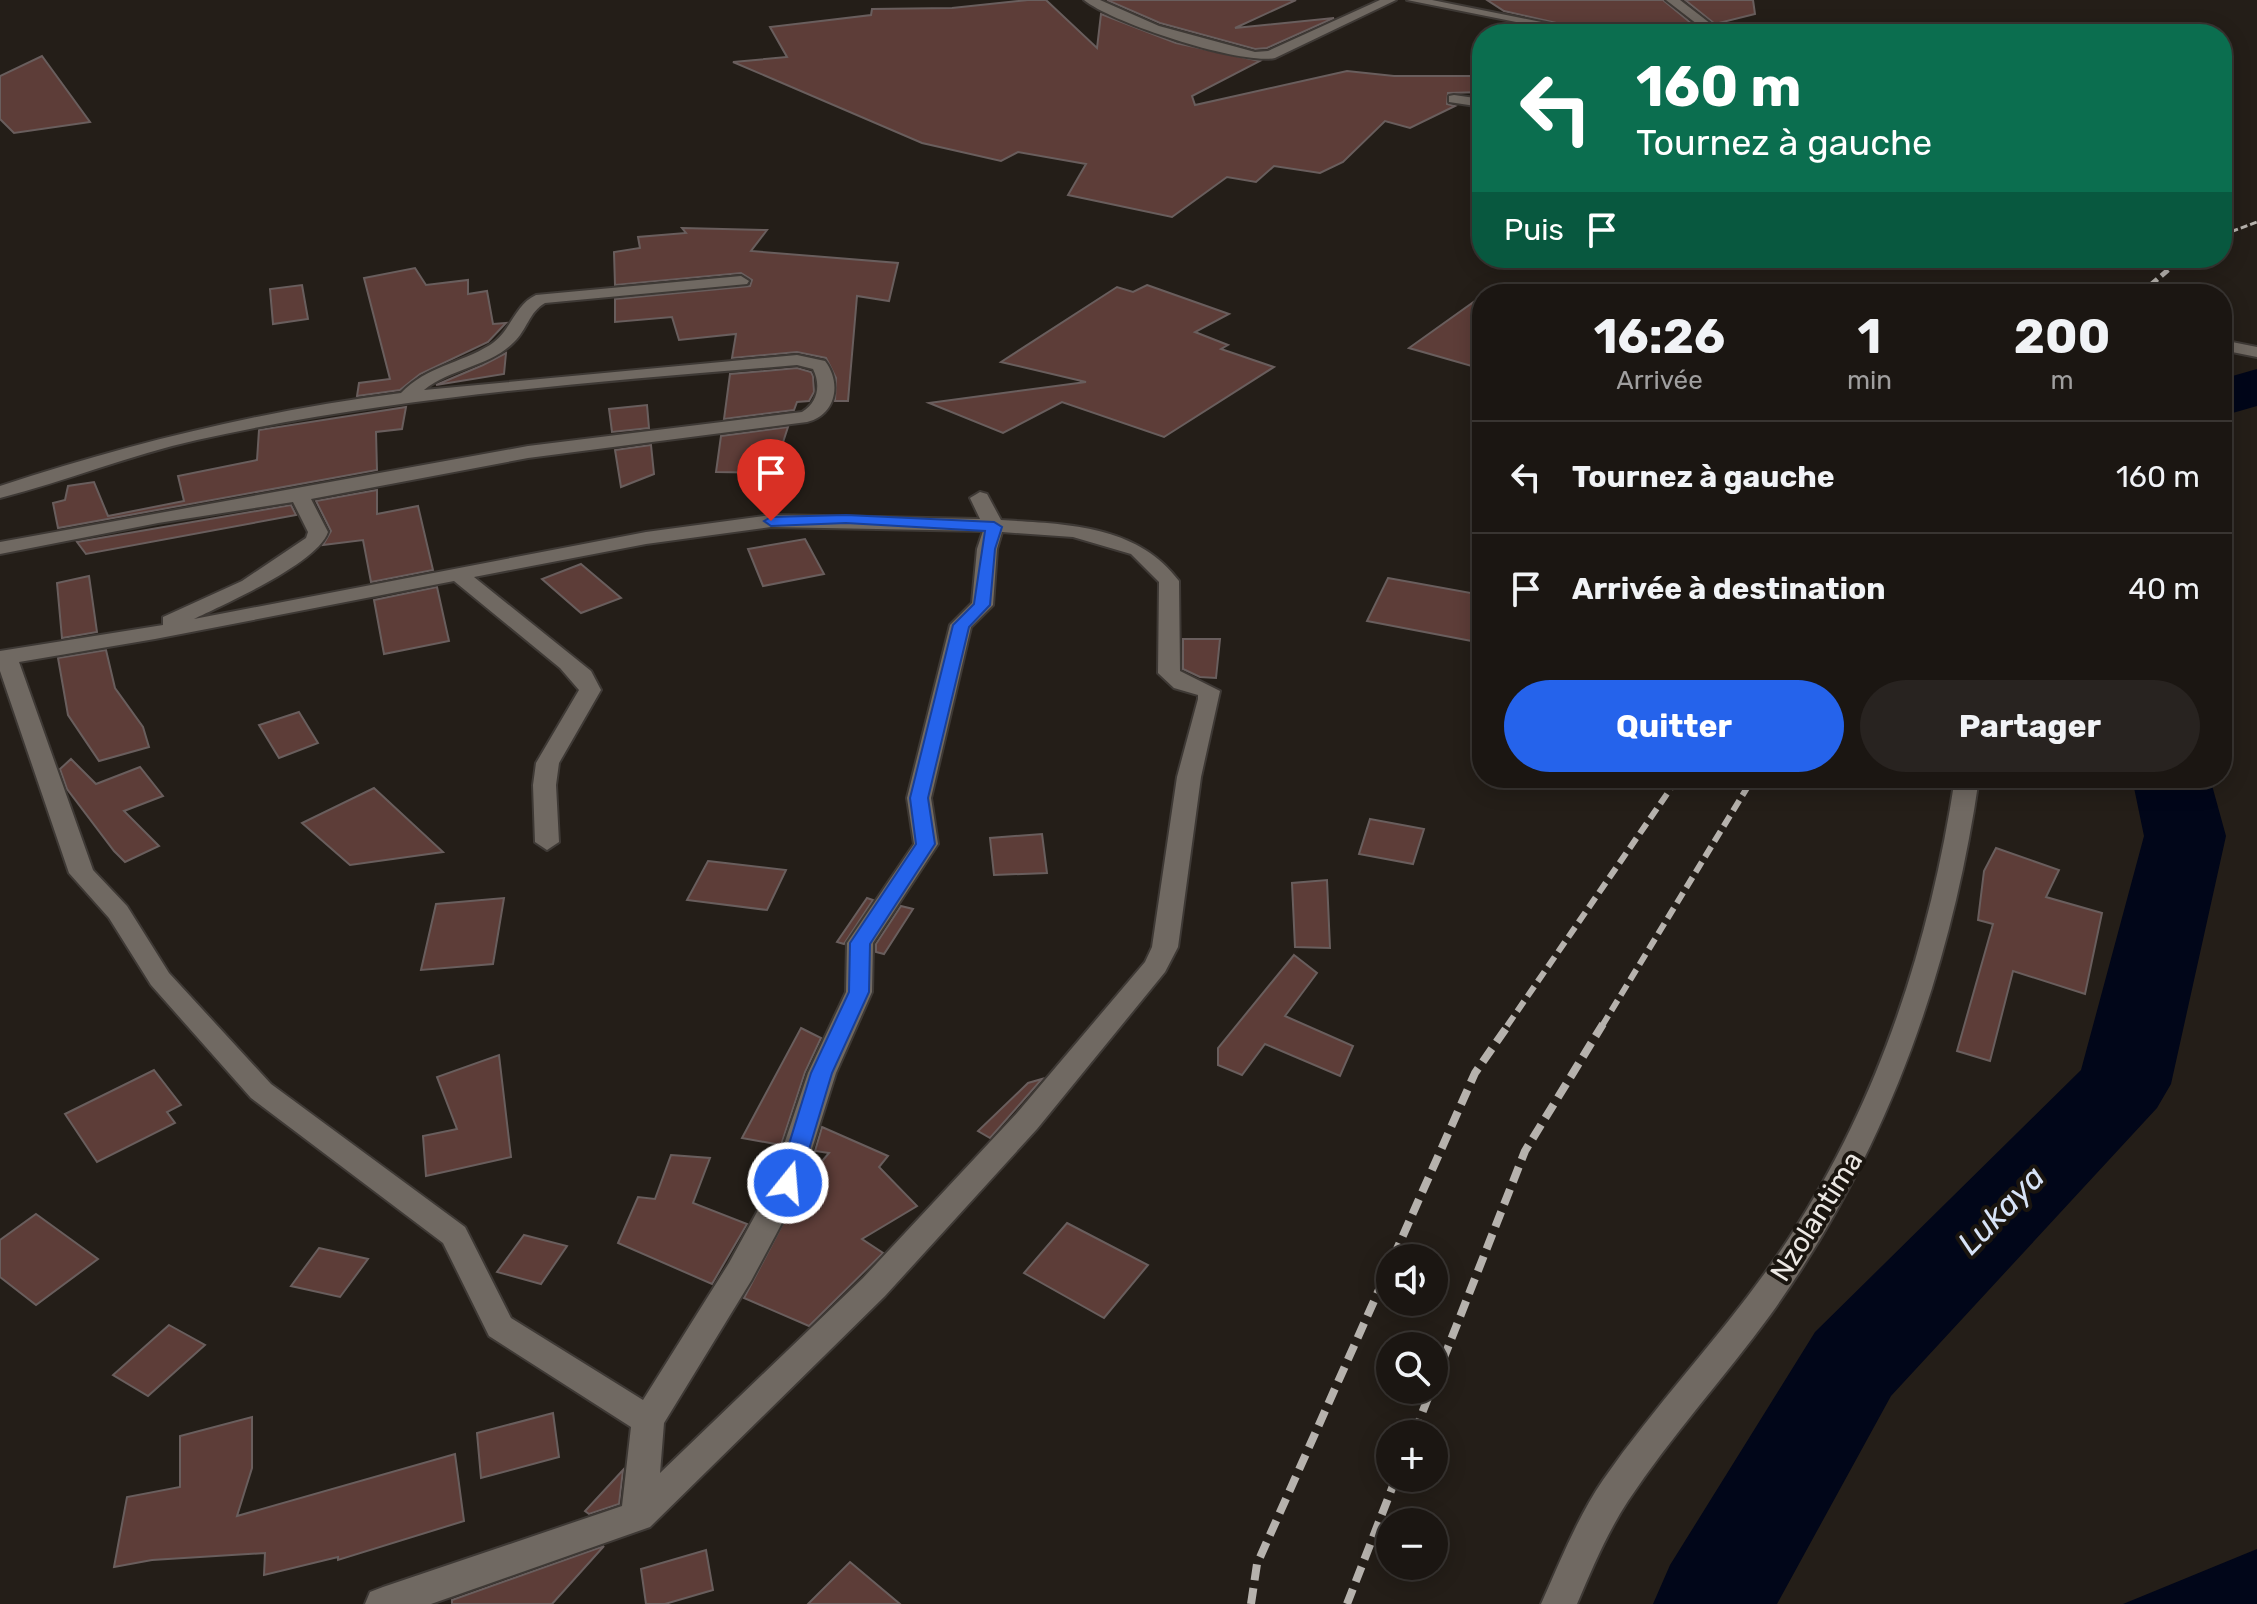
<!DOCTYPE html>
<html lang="fr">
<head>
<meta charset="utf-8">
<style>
	body { margin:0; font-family:Rubik,sans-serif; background:#282320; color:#f1f3f6; height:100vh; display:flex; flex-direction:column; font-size:30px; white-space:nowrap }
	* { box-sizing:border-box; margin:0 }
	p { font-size:26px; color:#a09f9f }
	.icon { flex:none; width:44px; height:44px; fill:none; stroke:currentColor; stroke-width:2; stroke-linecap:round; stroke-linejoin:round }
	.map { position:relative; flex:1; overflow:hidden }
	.side { position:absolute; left:1472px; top:284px; width:760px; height:504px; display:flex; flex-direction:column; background:#1b1612; border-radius:32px; box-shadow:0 4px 20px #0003,0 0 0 2px #393532 }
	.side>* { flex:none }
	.banner { position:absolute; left:1472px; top:24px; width:760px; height:244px; border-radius:32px; box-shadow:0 4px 20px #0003,0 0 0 2px #393532; background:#0b6e4f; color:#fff; overflow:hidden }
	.fabs { position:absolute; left:1376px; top:1244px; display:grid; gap:16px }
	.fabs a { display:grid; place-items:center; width:72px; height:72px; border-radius:50%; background:#1b1612; box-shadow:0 4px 20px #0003,0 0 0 2px #393532; font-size:40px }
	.pin { position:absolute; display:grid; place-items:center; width:68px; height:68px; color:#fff; margin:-82px -34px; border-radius:50% 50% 50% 0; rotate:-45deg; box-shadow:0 0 8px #0007 }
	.pin .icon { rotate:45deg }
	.me { position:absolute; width:88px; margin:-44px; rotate:17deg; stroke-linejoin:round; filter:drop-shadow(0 0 6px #0008) }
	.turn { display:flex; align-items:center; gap:28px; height:168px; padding:0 32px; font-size:36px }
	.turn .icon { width:104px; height:104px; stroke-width:2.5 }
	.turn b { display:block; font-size:56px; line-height:68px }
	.then { display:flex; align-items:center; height:76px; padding:0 32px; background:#0003; gap:16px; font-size:30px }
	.eta { display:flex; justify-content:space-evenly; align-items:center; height:136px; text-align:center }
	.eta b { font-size:48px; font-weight:700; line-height:56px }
	.cta { display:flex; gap:16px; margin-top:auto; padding:16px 32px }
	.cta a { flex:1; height:92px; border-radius:48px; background:#2563eb; color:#fff; font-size:32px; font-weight:700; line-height:92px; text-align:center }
	.cta a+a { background:#282320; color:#f1f3f6 }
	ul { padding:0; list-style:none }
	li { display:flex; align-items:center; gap:24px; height:112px; padding:0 32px; border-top:2px solid #393532 }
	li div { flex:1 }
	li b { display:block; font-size:30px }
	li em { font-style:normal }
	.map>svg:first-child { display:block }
</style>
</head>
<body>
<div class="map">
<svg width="2257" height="1604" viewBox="0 0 2257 1604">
	<rect width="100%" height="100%" fill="#241e18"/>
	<!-- water -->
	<polygon fill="#010619" points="2257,1549 2257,1604 2123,1604"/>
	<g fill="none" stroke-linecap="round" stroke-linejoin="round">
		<!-- river -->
		<g fill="#010619" fill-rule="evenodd">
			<polygon points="2257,369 2257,406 2222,416 2222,379"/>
			<polygon points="2132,778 2210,778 2226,836 2171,1084 2157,1108 1891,1396 1777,1604 1653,1604 1670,1565 1815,1332 2081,1070 2144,836"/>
		</g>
	</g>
	<!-- building -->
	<g fill="#5d3d38" stroke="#695e5d" stroke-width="2">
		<polygon points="1028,0 1046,0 1097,48 1101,14 1176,43 1260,61 1192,96 1195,105 1347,71 1394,76 1482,76 1482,92 1448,93 1447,104 1455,106 1410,128 1385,121 1343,162 1320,173 1274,166 1256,182 1227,177 1172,217 1068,195 1086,164 1018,152 1001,161 922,143 733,62 787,57 770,27 871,15 872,9 952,8"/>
		<polygon points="1107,0 1296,0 1235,28 1334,18 1267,48 1255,49 1160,23"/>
		<polygon points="1487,0 1663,0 1697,28 1671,34 1604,34 1504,11"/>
		<polygon points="1685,0 1753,0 1755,14 1715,24"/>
		<polygon points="42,56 90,122 14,133 0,119 0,76"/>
		<polygon points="682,228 767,230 751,251 898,263 889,301 857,296 848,401 835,401 836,378 826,358 797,352 732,358 736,334 679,340 672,317 615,322 615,299 750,286 752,280 741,273 615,285 614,252 640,248 638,237 686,233"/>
		<polygon points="415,268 426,285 468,280 468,294 487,291 493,324 506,323 488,342 420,374 400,390 357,396 359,383 390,379 364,278"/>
		<polygon points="302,285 308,319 273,324 270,289"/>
		<polygon points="1147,285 1229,314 1195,332 1228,345 1221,349 1274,367 1164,437 1062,402 1003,433 929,403 1086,382 1001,362 1117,287 1133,292"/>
		<polygon points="1482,296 1482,369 1409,348"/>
		<polygon points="506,353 504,374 436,385 483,365"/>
		<polygon points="797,368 811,372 813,376 814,392 809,401 797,402 794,410 724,419 730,374"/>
		<polygon points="647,405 649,428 612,432 609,409"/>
		<polygon points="406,407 402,429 376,432 377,470 58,528 53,503 65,500 68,486 94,482 108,516 184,501 178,476 257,460 259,430"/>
		<polygon points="788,427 773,473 716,472 721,436"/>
		<polygon points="651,445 654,474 621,487 615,450"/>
		<polygon points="377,490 377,514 418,506 433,570 371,582 363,540 323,545 331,531 316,501"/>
		<polygon points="291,505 296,515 86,554 77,542"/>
		<polygon points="805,539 824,574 763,586 748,549"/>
		<polygon points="581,564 621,598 581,613 542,579"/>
		<polygon points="89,576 97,632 62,638 57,583"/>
		<polygon points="1388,578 1482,595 1482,643 1367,621"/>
		<polygon points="437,587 449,641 384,654 374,600"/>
		<polygon points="1183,639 1220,639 1216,678 1200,677 1183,669"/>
		<polygon points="106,650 115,688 143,727 149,747 99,761 68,715 58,658"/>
		<polygon points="299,712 318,743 279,758 259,725"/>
		<polygon points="71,759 96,784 140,767 163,796 124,811 159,846 125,862 114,851 67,789 60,769"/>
		<polygon points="374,788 443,852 350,865 302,823"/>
		<polygon points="1370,819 1424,829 1413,864 1359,854"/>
		<polygon points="1042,834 1047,873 994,875 990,838"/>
		<polygon points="1996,848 2059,870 2046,897 2102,913 2085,994 2013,971 1990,1061 1957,1051 1993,924 1978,920 1984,871"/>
		<polygon points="708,861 786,870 767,910 687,900"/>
		<polygon points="1327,880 1330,948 1295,947 1292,883"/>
		<polygon points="504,898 493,964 421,970 436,904"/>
		<polygon points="867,898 873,900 844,944 837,942"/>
		<polygon points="901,906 913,909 884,954 876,952 876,944"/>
		<polygon points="1294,955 1317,973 1285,1016 1353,1046 1340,1076 1265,1044 1242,1075 1218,1065 1218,1048"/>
		<polygon points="801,1028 821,1038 805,1072 781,1145 742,1138"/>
		<polygon points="499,1055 511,1157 426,1176 423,1136 457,1129 437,1077"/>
		<polygon points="154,1070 181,1105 167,1112 175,1123 97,1162 65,1114"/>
		<polygon points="1042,1079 990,1138 978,1131 1028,1083"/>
		<polygon points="822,1127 888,1156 879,1167 917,1206 862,1239 883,1253 809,1326 744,1298 805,1181 829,1153 815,1151"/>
		<polygon points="671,1155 710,1158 693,1203 747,1224 712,1284 618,1243 638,1197 655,1199"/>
		<polygon points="36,1214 98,1259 36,1305 0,1277 0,1240"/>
		<polygon points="1067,1223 1148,1265 1104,1318 1024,1273"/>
		<polygon points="524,1235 567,1246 541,1284 497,1272"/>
		<polygon points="319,1248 368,1259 340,1297 291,1286"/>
		<polygon points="169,1325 205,1345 148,1396 113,1375"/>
		<polygon points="553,1413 559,1457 481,1478 477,1433"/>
		<polygon points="252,1417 252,1468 237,1516 455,1454 464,1521 338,1560 338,1557 264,1575 265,1553 152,1560 114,1567 127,1497 180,1487 180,1436"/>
		<polygon points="623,1470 619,1504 589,1514 585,1511"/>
		<polygon points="604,1546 552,1604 452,1604 452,1600"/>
		<polygon points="706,1550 713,1590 665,1604 646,1604 641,1569"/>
		<polygon points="850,1562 900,1604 808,1604"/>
	</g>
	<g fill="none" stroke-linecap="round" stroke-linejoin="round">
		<!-- minor casing -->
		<g stroke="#3e3935" stroke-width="4">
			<g id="minor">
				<path d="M 1084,0 L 1100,0 L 1159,26 L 1255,52 L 1268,51 L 1380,0 L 1396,0 L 1275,58 C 1240,65 1112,23 1084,0 Z"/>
				<polygon points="1407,0 1432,0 1601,34 1575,34"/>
				<polygon points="1666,0 1680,0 1724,34 1710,34"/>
				<polygon points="1454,95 1482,99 1482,107 1449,102 1449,96"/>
				<path d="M 741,276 L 749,281 L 747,284 L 545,303 C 529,312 527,330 514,342 C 490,367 451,368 424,390 L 797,355 L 825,361 C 842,383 836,415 807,422 L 528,458 L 311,499 L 328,532 C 318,563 225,604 194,619 L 646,532 L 771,515 L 980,519 L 970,498 L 980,492 L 987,494 L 1001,520 C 1065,524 1137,524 1179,581 L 1180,671 L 1220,691 L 1201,777 L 1178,947 L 1165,972 L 1037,1129 L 885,1296 L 650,1527 L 431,1604 L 365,1604 L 370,1592 L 383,1587 L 622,1506 L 631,1427 L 489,1336 L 443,1243 L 251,1098 L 151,985 L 109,918 L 69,873 L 0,671 L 0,651 L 163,625 L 163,617 L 242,581 L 306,538 L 308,532 L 293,502 L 158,523 L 0,554 L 0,542 L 528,446 L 802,412 C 818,402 821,385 813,369 L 797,365 C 596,382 394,396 197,440 C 130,455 66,481 0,498 L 0,486 C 131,443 264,410 401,393 C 427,366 459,364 490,345 C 511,332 514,305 536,295 ZM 771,527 L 983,531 L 977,549 L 972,603 L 950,625 L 907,798 L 914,844 L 847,943 L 846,992 L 808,1073 L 768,1192 L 729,1263 L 643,1400 L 511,1318 L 465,1227 L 271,1084 L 169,973 L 127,906 L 93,870 L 19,662 L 155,639 L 454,581 L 560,668 L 579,690 L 536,763 L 533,785 L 535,842 L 547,850 L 559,842 L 556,785 L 559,763 L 601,690 L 591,671 L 474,577 L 646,544 ZM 1002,532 L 1073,537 L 1131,554 L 1159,582 L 1158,673 L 1174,688 L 1198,695 L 1198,699 L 1177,777 L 1152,947 L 1145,962 L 1017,1113 L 863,1278 L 660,1473 L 664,1423 L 751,1281 L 798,1193 L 836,1073 L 872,992 L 873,943 L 938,844 L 931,798 L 971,627 L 993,605 L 997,549 Z"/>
				<polygon points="2222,340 2257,347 2257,357 2222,350"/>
				<path d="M 1955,778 L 1979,778 C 1951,973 1886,1153 1771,1314 C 1725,1377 1671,1436 1628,1501 C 1607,1533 1592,1569 1577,1604 L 1541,1604 C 1560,1562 1577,1518 1603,1480 C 1662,1395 1735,1322 1791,1235 C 1881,1096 1930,941 1955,778 Z"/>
			</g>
		</g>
		<!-- minor -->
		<use href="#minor" fill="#706962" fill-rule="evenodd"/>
		<!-- rail-far3 -->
		<polyline stroke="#b6b2ad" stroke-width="3" stroke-dasharray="7 3" stroke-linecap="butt" points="2222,235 2257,222"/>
		<!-- rail-far2 -->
		<polyline stroke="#b6b2ad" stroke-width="5" stroke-dasharray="9 5" stroke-linecap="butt" points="2140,294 2182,258"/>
		<!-- rail-far1 -->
		<g stroke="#b6b2ad" stroke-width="6" stroke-dasharray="12 6" stroke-linecap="butt">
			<polyline points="1507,1026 1678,778"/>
			<polyline points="1602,1026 1753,778"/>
		</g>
		<!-- rail -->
		<g stroke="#b6b2ad" stroke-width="8" stroke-dasharray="16 8" stroke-linecap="butt">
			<polyline points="1393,1258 1475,1073 1509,1024"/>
			<polyline points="1434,1383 1525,1151 1603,1024"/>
			<polyline points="1414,1434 1431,1390"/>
			<polyline points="1251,1604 1257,1564 1390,1265"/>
			<polyline points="1347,1604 1396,1478"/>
		</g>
	</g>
	<!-- route -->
	<polygon fill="#2563eb" stroke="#184099" stroke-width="2" points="846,515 994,522 1002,527 995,549 990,605 969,627 928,798 935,844 870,944 869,992 832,1073 799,1183 796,1189 780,1189 777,1183 811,1073 849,992 850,943 916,844 910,798 953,625 974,604 985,531 846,523 771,526 764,521 771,517"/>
	<g text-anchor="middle" stroke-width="8" stroke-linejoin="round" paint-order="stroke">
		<!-- near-street labels -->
		<g font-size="28" fill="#ece8e4" stroke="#1a150f">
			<text transform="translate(1816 1216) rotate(-58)" y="10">Nzolantima</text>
		</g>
		<!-- near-water labels -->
		<g font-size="32" font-style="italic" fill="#d7e3f7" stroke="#1a150f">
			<text transform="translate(2001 1210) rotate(-46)" y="11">Lukaya</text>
		</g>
	</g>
</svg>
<div class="fabs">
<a><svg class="icon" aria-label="sound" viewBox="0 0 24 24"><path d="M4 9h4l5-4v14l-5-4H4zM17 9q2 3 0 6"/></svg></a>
<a><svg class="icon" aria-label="search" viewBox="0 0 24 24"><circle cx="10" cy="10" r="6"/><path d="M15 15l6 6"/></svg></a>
<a>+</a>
<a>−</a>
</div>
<div class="pin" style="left:771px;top:521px;background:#d93025"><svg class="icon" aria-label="arrive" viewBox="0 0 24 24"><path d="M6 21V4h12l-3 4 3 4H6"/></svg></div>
<svg class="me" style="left:788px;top:1183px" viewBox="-20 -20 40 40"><circle r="17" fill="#2563eb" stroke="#fff" stroke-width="3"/><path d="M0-11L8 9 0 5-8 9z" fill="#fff"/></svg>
<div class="banner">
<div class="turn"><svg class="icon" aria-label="left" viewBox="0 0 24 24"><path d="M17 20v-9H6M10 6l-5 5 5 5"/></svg><div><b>160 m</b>Tournez à gauche</div></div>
<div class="then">Puis<svg class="icon" aria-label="arrive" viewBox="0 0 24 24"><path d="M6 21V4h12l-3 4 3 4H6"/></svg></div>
</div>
<section class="side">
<div class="eta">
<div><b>16:26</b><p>Arrivée</p></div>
<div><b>1</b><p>min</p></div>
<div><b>200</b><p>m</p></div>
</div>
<ul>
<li><svg class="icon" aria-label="left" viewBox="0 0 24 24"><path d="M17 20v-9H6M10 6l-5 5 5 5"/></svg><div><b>Tournez à gauche</b></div><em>160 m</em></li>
<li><svg class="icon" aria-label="arrive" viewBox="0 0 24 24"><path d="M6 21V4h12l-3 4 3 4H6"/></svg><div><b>Arrivée à destination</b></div><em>40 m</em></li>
</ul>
<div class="cta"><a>Quitter</a><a>Partager</a></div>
</section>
</div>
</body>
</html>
